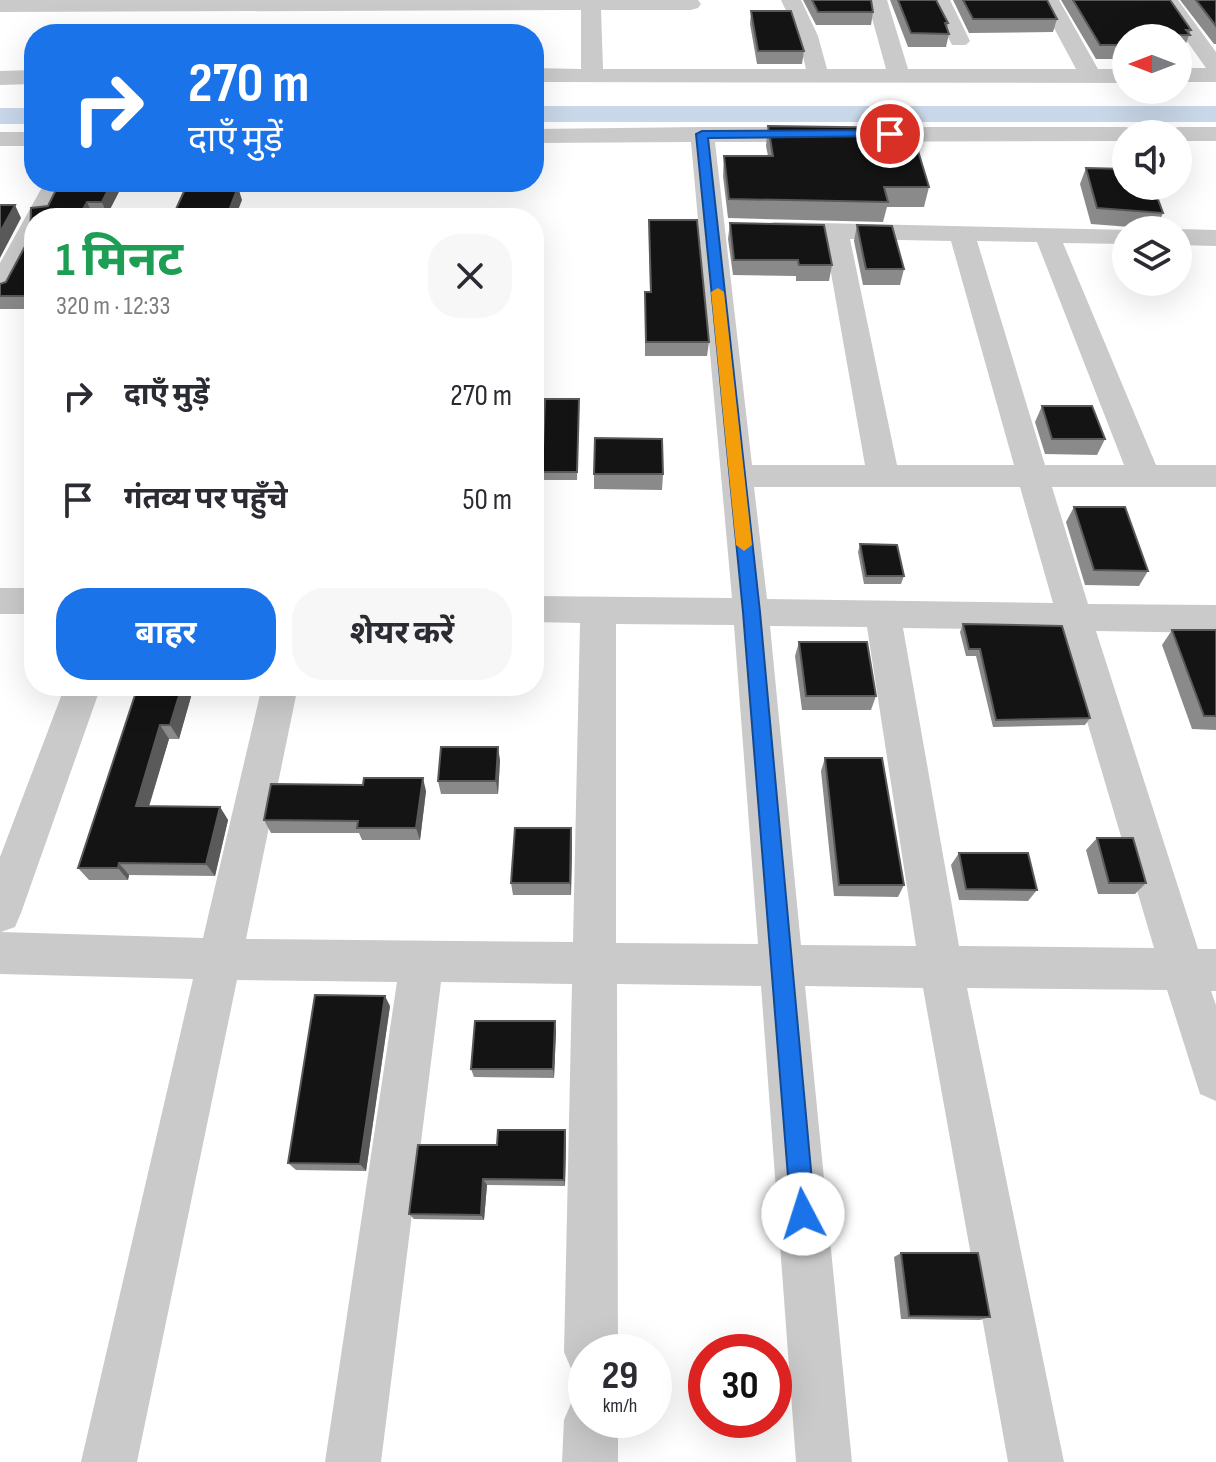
<!DOCTYPE html>
<html lang="hi">
<head>
<meta charset="utf-8">
<style>
	body { margin:0; font-family:"Sofia Sans Condensed","Noto Sans Devanagari",sans-serif; background:#f7f7f7; color:#2b2b33; height:100vh; display:flex; flex-direction:column; font-size:30px; white-space:nowrap }
	* { box-sizing:border-box; margin:0 }
	p { font-size:26px; color:#7c7c81 }
	.icon { flex:none; width:44px; height:44px; fill:none; stroke:currentColor; stroke-width:2; stroke-linecap:round; stroke-linejoin:round }
	.map { position:relative; flex:1; overflow:hidden }
	.drawer { position:absolute; left:24px; top:208px; width:520px; height:488px; display:flex; flex-direction:column; background:#fff; border-radius:32px; box-shadow:0 8px 32px #0002 }
	.drawer>* { flex:none }
	.top-card { position:absolute; left:24px; top:24px; width:520px; height:168px; border-radius:32px; box-shadow:0 8px 32px #0002; background:#1a73e8; color:#fff; overflow:hidden }
	.needle { width:52px; rotate:270deg }
	.controls { position:absolute; left:1112px; top:24px; display:grid; gap:16px }
	.controls a { display:grid; place-items:center; width:80px; height:80px; border-radius:50%; background:#fff; box-shadow:0 8px 32px #0002; font-size:40px }
	.speed { position:absolute; left:568px; top:1334px; display:flex; gap:16px; font-size:40px; font-weight:700; text-align:center }
	.speed>* { display:grid; place-content:center; width:104px; height:104px; border-radius:50%; background:#fff; box-shadow:0 8px 32px #0002; line-height:1 }
	.speed small { font-size:20px; font-weight:400 }
	.speed .limit { border:12px solid #d22; background:#fff; color:#111 }
	.pin { position:absolute; display:grid; place-items:center; width:68px; height:68px; color:#fff; margin:-34px; border:4px solid #fff; border-radius:50%; box-shadow:0 2px 8px #0007 }
	.me { position:absolute; width:88px; margin:-44px; rotate:355deg; stroke-linejoin:round; filter:drop-shadow(0 0 6px #0008) }
	.turn { display:flex; align-items:center; gap:28px; height:168px; padding:0 32px; font-size:36px }
	.turn .icon { width:104px; height:104px; stroke-width:2.5 }
	.turn b { display:block; font-size:56px; line-height:68px }
	.round { display:grid; place-items:center; flex:none; width:84px; height:84px; border-radius:32px; background:#f7f7f7 }
	.head { display:flex; align-items:center; justify-content:space-between; height:136px; padding:0 32px }
	h1 { font-size:48px; font-weight:700; line-height:60px; color:#1e9e55 }
	.action { display:flex; gap:16px; margin-top:auto; padding:16px 32px }
	.action a { flex:1; height:92px; border-radius:32px; background:#1a73e8; color:#fff; font-size:32px; font-weight:700; line-height:92px; text-align:center }
	.action a+a { background:#f7f7f7; color:#2b2b33 }
	ul { padding:0; list-style:none }
	li { display:flex; align-items:center; gap:24px; height:104px; padding:0 32px }
	li div { flex:1 }
	li b { display:block; font-size:30px }
	li em { font-style:normal }
	.map>svg:first-child { display:block }
</style>
</head>
<body>
<div class="map">
<svg width="1216" height="1462" viewBox="0 0 1216 1462">
	<rect width="100%" height="100%" fill="#fff"/>
	<g fill="none" stroke-linecap="round" stroke-linejoin="round">
		<!-- canal -->
		<g fill="#c8d7e9" fill-rule="evenodd">
			<rect x="534" y="106" width="682" height="16"/>
			<rect x="0" y="108" width="34" height="16"/>
		</g>
		<!-- minor -->
		<g fill="#cacaca" fill-rule="evenodd">
			<polygon points="0,0 698,0 701,4 698,8 691,10 601,10 603,69 806,69 798,36 781,0 801,0 818,36 827,69 886,69 867,0 887,0 908,69 1076,69 1039,0 1059,0 1098,69 1126,69 1126,83 534,82 534,68 581,69 581,10 0,12"/>
			<polygon points="930,0 950,0 970,41 966,45 952,45"/>
			<polygon points="1158,0 1178,0 1216,52 1216,82 1178,82 1178,68 1206,68"/>
			<polygon points="34,70 34,84 0,85 0,71"/>
			<path d="M 702,127 L 1126,127 L 1134,129 L 1138,134 L 1126,134 L 1126,141 L 715,142 L 752,465 L 865,465 L 825,239 L 765,235 L 761,230 L 765,225 L 774,222 L 1133,230 L 1126,230 L 1126,244 L 1063,243 L 1156,465 L 1216,465 L 1216,487 L 1052,487 L 1088,604 L 1216,605 L 1216,633 L 1096,631 L 1198,949 L 1216,949 L 1216,991 L 1211,991 L 1216,1005 L 1216,1101 L 1200,1094 L 1167,990 L 967,988 L 1064,1462 L 1008,1462 L 923,988 L 805,986 L 852,1462 L 796,1462 L 761,986 L 617,984 L 618,1352 L 586,1352 L 586,1377 L 572,1371 L 564,1352 L 572,984 L 441,982 L 381,1462 L 325,1462 L 397,982 L 237,980 L 137,1462 L 81,1462 L 193,979 L 0,974 L 0,857 L 65,686 L 101,686 L 21,913 L 15,927 L 1,932 L 203,938 L 262,686 L 298,686 L 246,939 L 573,942 L 580,623 L 534,622 L 534,596 L 732,598 L 691,142 L 534,143 L 534,129 ZM 850,239 L 951,241 L 1014,465 L 897,465 ZM 977,241 L 1037,242 L 1124,465 L 1045,465 ZM 754,487 L 1020,487 L 1053,603 L 767,599 ZM 616,624 L 734,625 L 758,944 L 616,943 ZM 770,626 L 867,627 L 916,946 L 801,945 ZM 903,628 L 1060,630 L 1154,948 L 959,946 Z"/>
			<polygon points="1178,127 1216,127 1216,141 1178,141 1178,134 1166,134 1170,129"/>
			<rect x="0" y="132" width="34" height="14"/>
			<polygon points="45,182 69,182 51,218 34,218 34,249 10,294 0,296 0,263"/>
			<polygon points="1178,229 1216,230 1216,246 1178,245 1178,230 1175,230"/>
			<rect x="0" y="588" width="34" height="26"/>
			<polygon points="586,1395 586,1420 618,1420 618,1462 562,1462 564,1420 572,1401"/>
		</g>
	</g>
	<!-- wall -->
	<g fill="#8a8a8a">
		<polygon points="803,0 871,0 873,12 871,25 816,25"/>
		<polygon points="890,0 936,0 948,23 947,28 949,34 946,47 908,47"/>
		<polygon points="953,0 1047,0 1057,19 1053,32 969,33"/>
		<polygon points="1061,0 1170,0 1191,30 1184,49 1178,49 1178,38 1126,38 1126,59 1096,59"/>
		<polygon points="1180,0 1216,0 1216,44 1214,44"/>
		<polygon points="751,11 804,51 802,64 757,64 750,24"/>
		<polygon points="768,126 929,187 924,207 887,207 883,222 728,218 723,176 724,156 768,156 766,146"/>
		<polygon points="1086,168 1163,213 1156,229 1091,224 1080,184"/>
		<polygon points="60,182 124,182 107,215 93,215 91,218 34,218 34,309 0,309 0,284 6,282 30,237 31,208 48,206"/>
		<polygon points="649,220 709,342 707,356 645,356 645,292 650,292"/>
		<polygon points="730,223 832,265 829,281 796,281 796,276 733,275 728,239"/>
		<polygon points="857,225 904,269 900,285 863,285 854,241"/>
		<polygon points="579,399 577,480 542,480 542,472"/>
		<polygon points="1042,406 1105,439 1097,455 1045,454 1035,422"/>
		<polygon points="594,474 663,474 662,490 594,489"/>
		<polygon points="1074,507 1148,571 1139,586 1085,585 1066,522"/>
		<polygon points="860,544 904,576 901,584 864,584 858,552"/>
		<polygon points="963,624 1090,718 1085,725 993,727 976,656 966,656 960,632"/>
		<polygon points="1172,630 1216,630 1216,730 1192,729 1162,645"/>
		<polygon points="799,642 876,696 871,710 802,710 795,656"/>
		<polygon points="138,686 194,686 179,739 169,739 149,807 220,807 228,820 215,876 129,875 128,880 89,880 78,868"/>
		<polygon points="825,758 904,885 898,897 834,896 821,771"/>
		<polygon points="500,760 498,794 441,794 438,781"/>
		<polygon points="426,791 420,840 362,840 359,833 271,833 264,820"/>
		<polygon points="1097,838 1146,883 1135,894 1098,894 1086,850"/>
		<polygon points="572,841 571,895 513,895 511,883"/>
		<polygon points="959,853 1037,890 1028,901 959,900 951,865"/>
		<polygon points="390,1006 366,1171 296,1170 288,1163"/>
		<polygon points="555,1021 556,1031 554,1078 474,1077 471,1069"/>
		<polygon points="565,1130 566,1138 565,1186 487,1185 484,1220 414,1219 409,1214 497,1145"/>
		<polygon points="901,1253 990,1317 980,1320 901,1319 894,1257"/>
	</g>
	<!-- shaded-wall -->
	<g fill="#5a5a5a">
		<polygon points="112,182 124,182 107,215 102,202"/>
		<polygon points="238,187 242,200 235,218 226,218"/>
		<polygon points="87,202 93,215 91,218 78,218"/>
		<polygon points="15,205 21,218 0,258 0,232"/>
		<polygon points="182,686 194,686 179,739 170,725"/>
		<polygon points="160,725 169,739 145,819 136,806"/>
		<polygon points="498,747 500,760 498,794 496,781"/>
		<polygon points="423,778 426,791 420,840 416,828"/>
		<polygon points="220,807 228,820 215,876 206,864"/>
		<polygon points="571,828 572,841 571,895 570,883"/>
		<polygon points="119,863 129,875 128,880 118,868"/>
		<polygon points="385,996 390,1006 366,1171 360,1164"/>
		<polygon points="555,1021 556,1031 554,1078 553,1069"/>
		<polygon points="565,1130 566,1138 565,1186 564,1180"/>
		<polygon points="483,1179 487,1185 484,1220 481,1215"/>
	</g>
	<!-- building -->
	<g fill="#141414" stroke="#5a5a5a" stroke-width="2">
		<polygon points="812,0 871,0 873,12 818,12"/>
		<polygon points="898,0 936,0 948,23 945,23 949,34 911,33"/>
		<polygon points="963,0 1047,0 1057,19 973,19"/>
		<polygon points="1073,0 1170,0 1191,30 1186,30 1190,35 1136,35 1138,38 1126,38 1126,45 1100,45"/>
		<polygon points="1196,0 1216,0 1216,26"/>
		<polygon points="751,11 791,11 804,51 758,51"/>
		<polygon points="768,126 911,128 929,187 884,187 888,202 729,199 724,156 773,156"/>
		<polygon points="1086,168 1126,169 1126,186 1153,186 1163,213 1097,208"/>
		<polygon points="60,182 112,182 102,202 87,202 78,218 34,218 34,296 0,296 0,284 6,282 30,237 31,208 48,206"/>
		<polygon points="186,187 238,187 226,218 172,218"/>
		<polygon points="1,205 15,205 0,232 0,206"/>
		<polygon points="649,220 697,220 709,342 646,342 645,292 651,292"/>
		<polygon points="730,223 824,225 832,265 799,265 798,260 734,260"/>
		<polygon points="857,225 892,226 904,269 866,269"/>
		<polygon points="545,399 579,399 577,472 542,472"/>
		<polygon points="1042,406 1092,406 1105,439 1052,439"/>
		<polygon points="595,438 662,439 663,474 594,474"/>
		<polygon points="1074,507 1125,507 1148,571 1094,570"/>
		<polygon points="860,544 897,545 904,576 866,576"/>
		<polygon points="963,624 1062,626 1090,718 996,720 980,649 969,649"/>
		<polygon points="1172,630 1216,630 1216,716 1204,716"/>
		<polygon points="799,642 867,642 876,696 806,696"/>
		<polygon points="138,686 182,686 170,725 160,725 136,806 220,807 206,864 119,863 118,868 78,868"/>
		<polygon points="441,747 498,747 496,781 438,781"/>
		<polygon points="825,758 882,758 904,885 839,885"/>
		<polygon points="364,778 423,778 416,828 357,828 358,821 264,820 271,784 363,785"/>
		<polygon points="515,828 571,828 570,883 511,883"/>
		<polygon points="1097,838 1133,838 1146,883 1109,883"/>
		<polygon points="959,853 1028,853 1037,890 966,889"/>
		<polygon points="315,995 385,996 360,1164 288,1163"/>
		<polygon points="475,1021 555,1021 553,1069 471,1069"/>
		<polygon points="498,1130 565,1130 564,1180 483,1179 481,1215 409,1214 418,1145 497,1145"/>
		<polygon points="901,1253 978,1253 990,1317 909,1316"/>
	</g>
	<!-- route -->
	<polygon fill="#1a73e8" stroke="#114b97" stroke-width="2" points="890,130 896,134 894,136 708,138 760,612 815,1214 811,1223 803,1226 794,1223 791,1214 743,612 696,134 702,131"/>
	<!-- slow -->
	<polygon fill="#f59e0b" points="718,288 724,292 752,545 744,551 736,545 711,292"/>
</svg>
<div class="controls">
<a><svg class="needle" viewBox="-14 -14 28 28"><path d="M0-13l5 13h-10z" fill="#e53935"/><path d="M0 13l5-13h-10z" fill="#7c7c81"/></svg></a>
<a><svg class="icon" aria-label="sound" viewBox="0 0 24 24"><path d="M4 9h4l5-4v14l-5-4H4zM17 9q2 3 0 6"/></svg></a>
<a><svg class="icon" aria-label="layers" viewBox="0 0 24 24"><path d="M12 4l9 5-9 5-9-5zM3 14l9 5 9-5"/></svg></a>
</div>
<div class="speed"><div>29<small>km/h</small></div><div class="limit">30</div></div>
<div class="pin" style="left:890px;top:134px;background:#d93025"><svg class="icon" aria-label="arrive" viewBox="0 0 24 24"><path d="M6 21V4h12l-3 4 3 4H6"/></svg></div>
<svg class="me" style="left:803px;top:1214px" viewBox="-20 -20 40 40"><circle r="19" fill="#fff"/><path d="M0-13L10 11 0 6-10 11z" fill="#1a73e8"/></svg>
<div class="top-card">
<div class="turn"><svg class="icon" aria-label="right" viewBox="0 0 24 24"><path d="M7 20v-9h11M14 6l5 5-5 5"/></svg><div><b>270 m</b>दाएँ मुड़ें</div></div>
</div>
<section class="drawer">
<div class="head"><div><h1>1 मिनट</h1><p>320 m · 12:33</p></div><a class="round"><svg class="icon" aria-label="close" viewBox="0 0 24 24"><path d="M6 6l12 12M18 6L6 18"/></svg></a></div>
<ul>
<li><svg class="icon" aria-label="right" viewBox="0 0 24 24"><path d="M7 20v-9h11M14 6l5 5-5 5"/></svg><div><b>दाएँ मुड़ें</b></div><em>270 m</em></li>
<li><svg class="icon" aria-label="arrive" viewBox="0 0 24 24"><path d="M6 21V4h12l-3 4 3 4H6"/></svg><div><b>गंतव्य पर पहुँचे</b></div><em>50 m</em></li>
</ul>
<div class="action"><a>बाहर</a><a>शेयर करें</a></div>
</section>
</div>
</body>
</html>
